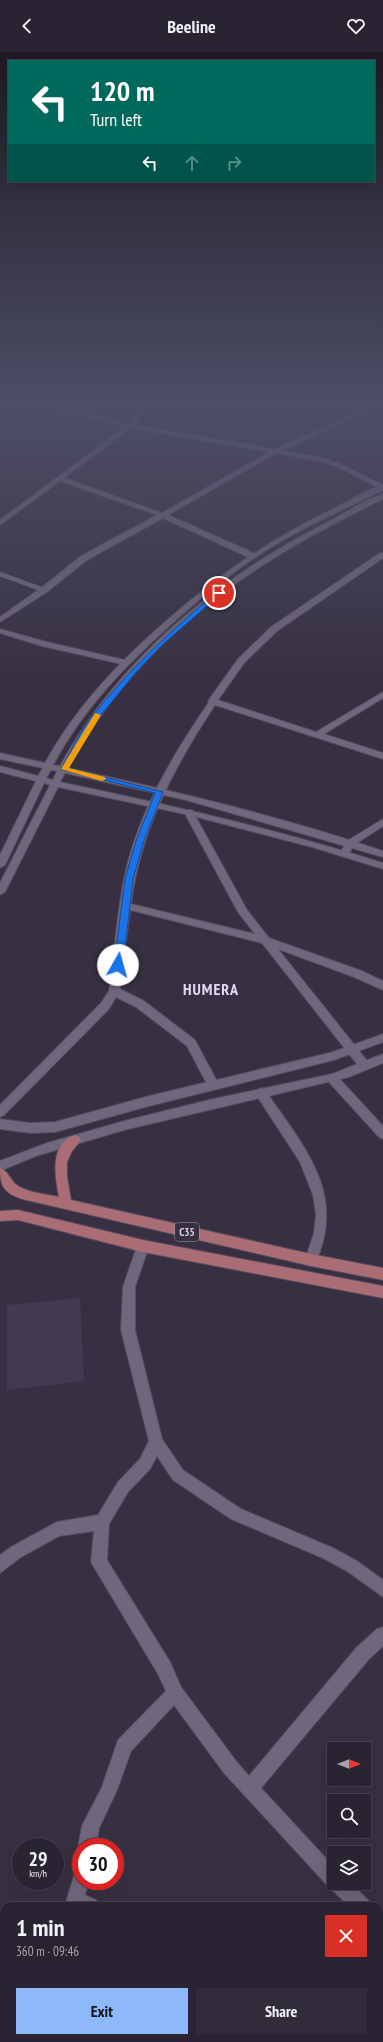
<!DOCTYPE html>
<html lang="en">
<head>
<meta charset="utf-8">
<style>
	body { margin:0; font-family:"PT Sans Narrow",sans-serif; background:#322c3a; color:#f1f3f6; height:100vh; display:flex; flex-direction:column; font-size:15px; white-space:nowrap }
	* { box-sizing:border-box; margin:0 }
	p { font-size:13px; color:#a5a4ac }
	.icon { flex:none; width:22px; height:22px; fill:none; stroke:currentColor; stroke-width:2; stroke-linecap:round; stroke-linejoin:round }
	.map { position:relative; flex:1; overflow:hidden }
	.sheet { position:absolute; left:0px; top:1850px; width:383px; height:140px; display:flex; flex-direction:column; background:#2a2432; border-radius:12px 12px 0 0; box-shadow:0 4px 16px #0002,0 0 0 1px #46414d }
	.sheet>* { flex:none }
	.banner { position:absolute; left:8px; top:8px; width:367px; height:122px; border-radius:0px; box-shadow:0 4px 16px #0002,0 0 0 1px #46414d; background:#00695c; color:#fff; overflow:hidden }
	.needle { width:26px; rotate:90deg }
	.fabs { position:absolute; left:327px; top:1690px; display:grid; gap:8px }
	.fabs a { display:grid; place-items:center; width:44px; height:44px; border-radius:0px; background:#2a2432; box-shadow:0 4px 16px #0002,0 0 0 1px #46414d; font-size:20px }
	.speed { position:absolute; left:12px; top:1786px; display:flex; gap:8px; font-size:20px; font-weight:700; text-align:center }
	.speed>* { display:grid; place-content:center; width:52px; height:52px; border-radius:50%; background:#2a2432; box-shadow:0 4px 16px #0002,0 0 0 1px #46414d; line-height:1 }
	.speed small { font-size:10px; font-weight:400 }
	.speed .limit { border:6px solid #d22; background:#fff; color:#111 }
	.pin { position:absolute; display:grid; place-items:center; width:34px; height:34px; color:#fff; margin:-17px; border:2px solid #fff; border-radius:50%; box-shadow:0 1px 4px #0007 }
	.me { position:absolute; width:44px; margin:-22px; rotate:7deg; stroke-linejoin:round; filter:drop-shadow(0 0 3px #0008) }
	.turn { display:flex; align-items:center; gap:14px; height:84px; padding:0 16px; font-size:18px }
	.turn .icon { width:52px; height:52px; stroke-width:2.5 }
	.turn b { display:block; font-size:28px; line-height:34px }
	.lanes { display:flex; align-items:center; height:38px; padding:0 16px; background:#0003; justify-content:center; gap:20px; direction:ltr }
	.lanes .off { opacity:.35 }
	.round { display:grid; place-items:center; flex:none; width:42px; height:42px; border-radius:0px; background:#322c3a }
	.headline { display:flex; align-items:center; justify-content:space-between; height:68px; padding:0 16px }
	h1 { font-size:24px; font-weight:600; line-height:30px }
	.action { display:flex; gap:8px; margin-top:auto; padding:8px 16px }
	.action a { flex:1; height:46px; border-radius:0px; background:#8db9fc; color:#111; font-size:16px; font-weight:600; line-height:46px; text-align:center }
	.action a+a { background:#322c3a; color:#f1f3f6 }
	header { display:flex; justify-content:space-between; align-items:center; height:52px; padding:0 16px; background:#2a2432; font-size:18px; font-weight:600 }
	.map>svg:first-child { display:block }
</style>
</head>
<body>
<header><svg class="icon" aria-label="back" viewBox="0 0 24 24"><path d="M15 5l-7 7 7 7"/></svg>Beeline<svg class="icon" aria-label="heart" viewBox="0 0 24 24"><path d="M12 20l-8-8c-3-5 5-10 8-4 3-6 11-1 8 4z"/></svg></header>
<div class="map">
<svg width="383" height="1990" viewBox="0 0 383 1990">
	<rect width="100%" height="100%" fill="#383042"/>
	<!-- built -->
	<polygon fill="#433951" points="80,1246 84,1329 7,1338 7,1253"/>
	<g fill="none" stroke-linecap="round" stroke-linejoin="round">
		<!-- service casing -->
		<g stroke="#524c5b" stroke-width="5">
			<polyline id="service" points="0,522 44,538"/>
		</g>
		<!-- minor casing -->
		<g stroke="#524c5b" stroke-width="2">
			<g id="minor">
				<polygon points="9,350 17,350 0,359 0,355"/>
				<path d="M 27,350 L 38,350 L 129,372 L 146,350 L 152,350 L 134,373 L 275,397 L 336,370 L 368,352 L 366,350 L 375,350 L 383,353 L 383,357 L 373,354 L 340,372 L 282,399 L 319,405 L 340,412 L 383,433 L 383,438 L 336,414 L 318,409 L 276,401 L 168,463 L 256,502 L 256,506 L 250,506 L 163,466 L 87,508 L 47,540 L 0,570 L 0,565 L 41,536 L 81,504 L 157,463 L 60,429 L 0,473 L 0,468 L 125,375 ZM 131,376 L 269,400 L 162,461 L 64,426 Z"/>
				<polygon points="289,350 306,350 343,357 340,359"/>
				<path d="M 380,501 L 383,501 L 383,506 L 277,579 L 244,611 L 218,648 L 316,680 L 383,640 L 383,646 L 324,682 L 383,701 L 383,707 L 215,653 C 175,713 140,779 131,852 L 255,882 L 238,860 L 184,760 L 186,758 L 192,758 L 247,858 L 269,886 L 362,919 L 383,929 L 383,938 L 354,925 L 278,897 L 368,1010 L 370,1013 L 368,1016 L 360,1016 L 262,891 L 130,858 L 120,937 L 144,949 L 195,988 L 219,1033 L 217,1036 L 209,1036 L 187,994 L 136,955 L 116,945 L 109,957 L 4,1063 L 0,1065 L 0,1053 L 101,951 L 109,939 C 114,902 117,864 124,827 C 137,763 172,704 209,650 L 208,649 L 238,607 L 271,575 Z"/>
				<polygon points="0,577 47,590 129,609 130,611 126,613 42,594 0,581"/>
				<polygon points="383,767 383,774 354,793 348,803 342,803 340,801 347,789"/>
				<polygon points="332,1022 336,1023 383,1074 383,1087 379,1085 328,1029 326,1026 328,1023"/>
				<path d="M 261,1036 L 265,1038 C 303,1094 348,1141 315,1212 L 311,1214 L 307,1212 L 305,1208 L 314,1181 L 316,1162 L 313,1143 L 300,1110 L 255,1041 L 257,1038 Z"/>
				<polygon points="143,1188 147,1190 149,1194 135,1235 135,1278 162,1387 183,1418 241,1457 333,1496 357,1509 383,1528 383,1545 347,1519 323,1506 231,1467 173,1428 157,1404 150,1417 128,1440 109,1472 107,1508 170,1610 181,1635 236,1709 249,1724 357,1595 377,1577 383,1575 383,1594 369,1607 261,1736 334,1815 334,1831 350,1831 368,1848 371,1854 349,1854 328,1834 224,1721 174,1653 131,1699 117,1738 99,1776 96,1795 81,1795 81,1801 78,1795 82,1774 102,1735 118,1688 166,1639 158,1622 94,1515 91,1510 94,1479 59,1484 21,1505 0,1521 0,1503 11,1495 57,1470 98,1463 118,1430 140,1407 149,1389 121,1278 123,1235 137,1194 139,1190"/>
				<polygon points="81,1817 81,1829 89,1829 85,1843 96,1848 99,1854 65,1854 75,1820"/>
				<polygon points="379,1860 383,1862 383,1882 379,1880"/>
				<polygon points="4,1950 4,1971 0,1972 0,1951"/>
				<polygon points="213,1986 232,1986 233,1990 214,1990"/>
			</g>
		</g>
		<!-- tertiary casing -->
		<g stroke="#524c5b" stroke-width="2">
			<g id="tertiary">
				<path d="M 383,433 L 383,438 C 347,456 310,472 275,493 C 239,514 207,541 176,568 C 127,612 85,654 53,713 L 60,714 C 119,607 218,526 326,471 C 344,462 365,447 383,442 L 383,447 C 348,465 312,482 279,503 C 193,555 116,627 68,716 C 174,739 280,764 383,799 L 383,805 L 186,748 L 65,721 L 60,730 C 169,753 277,777 383,811 L 383,817 L 312,795 L 189,763 L 58,735 L 5,840 L 0,843 L 0,831 L 50,733 L 44,731 L 5,813 L 0,816 L 0,803 L 36,729 L 0,720 L 0,714 L 38,724 L 43,716 L 0,707 L 0,701 L 45,711 C 76,655 118,611 166,569 C 219,523 267,489 331,458 C 348,450 365,438 383,433 ZM 51,718 L 57,719 L 53,728 L 46,726 Z"/>
				<polygon points="383,982 383,990 334,1008 149,1054 55,1080 30,1081 0,1077 0,1067 30,1071 55,1070 149,1044 333,1000"/>
				<polygon points="383,1002 383,1011 349,1025 124,1078 36,1104 0,1119 0,1109 47,1091 124,1069 213,1047 332,1022"/>
			</g>
		</g>
		<!-- primary casing -->
		<g stroke="#524c5b" stroke-width="2">
			<g id="primary">
				<path d="M 75,1083 L 79,1085 L 81,1088 L 72,1099 L 67,1110 L 67,1125 L 71,1148 L 311,1202 L 383,1216 L 383,1228 L 311,1214 L 22,1147 C 4,1141 0,1134 0,1116 C 9,1119 10,1129 18,1134 C 29,1141 46,1142 59,1145 C 55,1125 49,1092 75,1083 Z"/>
				<polygon points="18,1158 143,1188 383,1234 383,1246 143,1200 18,1168 0,1169 0,1159"/>
			</g>
		</g>
		<!-- service -->
		<use href="#service" stroke="#70677c" stroke-width="4"/>
		<!-- minor -->
		<use href="#minor" fill="#70677c" fill-rule="evenodd"/>
		<!-- tertiary -->
		<use href="#tertiary" fill="#70677c" fill-rule="evenodd"/>
		<!-- primary -->
		<use href="#primary" fill="#ab6d75" fill-rule="evenodd"/>
	</g>
	<!-- sky -->
	<linearGradient id="sky" x2="0" y2="1"><stop stop-color="#1f1a24"/><stop offset="0.56" stop-color="#4d4e65"/><stop offset="1" stop-color="#4d4e65" stop-opacity="0"/></linearGradient>
	<rect width="383" height="629" fill="url(#sky)"/>
	<!-- route -->
	<path fill="#1a73e8" stroke="#114b97" d="M 217,540 L 222,541 L 163,592 L 137,619 L 95,670 L 69,716 L 163,740 L 144,789 L 133,827 L 123,913 L 118,917 L 114,913 L 125,827 L 136,789 L 155,741 L 61,717 C 70,701 79,682 90,667 C 128,618 170,580 217,540 Z"/>
	<!-- slow -->
	<polygon fill="#f59e0b" points="95,661 101,663 69,716 105,725 106,727 102,729 61,717"/>
	<g text-anchor="middle" stroke-width="4" stroke-linejoin="round" paint-order="stroke">
		<!-- shield labels -->
		<rect fill="#383042" stroke="#a7a1ae" stroke-width="1" x="175" y="1171" width="24" height="18" rx="3"/>
		<g font-size="11" font-weight="bold" fill="#d6d1dd">
			<text x="187" y="1184">C35</text>
		</g>
		<!-- district labels -->
		<g font-size="16" font-weight="bold" letter-spacing="1" fill="#e2d8f0" stroke="#383042">
			<text x="211" y="943">HUMERA</text>
		</g>
	</g>
</svg>
<div class="fabs">
<a><svg class="needle" viewBox="-14 -14 28 28"><path d="M0-13l5 13h-10z" fill="#e53935"/><path d="M0 13l5-13h-10z" fill="#a5a4ac"/></svg></a>
<a><svg class="icon" aria-label="search" viewBox="0 0 24 24"><circle cx="10" cy="10" r="6"/><path d="M15 15l6 6"/></svg></a>
<a><svg class="icon" aria-label="layers" viewBox="0 0 24 24"><path d="M12 4l9 5-9 5-9-5zM3 14l9 5 9-5"/></svg></a>
</div>
<div class="speed"><div>29<small>km/h</small></div><div class="limit">30</div></div>
<div class="pin" style="left:219px;top:541px;background:#d93025"><svg class="icon" aria-label="arrive" viewBox="0 0 24 24"><path d="M6 21V4h12l-3 4 3 4H6"/></svg></div>
<svg class="me" style="left:118px;top:913px" viewBox="-20 -20 40 40"><circle r="19" fill="#fff"/><path d="M0-13L10 11 0 6-10 11z" fill="#1a73e8"/></svg>
<div class="banner">
<div class="turn"><svg class="icon" aria-label="left" viewBox="0 0 24 24"><path d="M17 20v-9H6M10 6l-5 5 5 5"/></svg><div><b>120 m</b>Turn left</div></div>
<div class="lanes"><svg class="icon" aria-label="left" viewBox="0 0 24 24"><path d="M17 20v-9H6M10 6l-5 5 5 5"/></svg><svg class="icon off" aria-label="ahead" viewBox="0 0 24 24"><path d="M12 20V5M6 11l6-6 6 6"/></svg><svg class="icon off" aria-label="right" viewBox="0 0 24 24"><path d="M7 20v-9h11M14 6l5 5-5 5"/></svg></div>
</div>
<section class="sheet">
<div class="headline"><div><h1>1 min</h1><p>360 m · 09:46</p></div><a class="round" style="background:#d93025;color:#fff"><svg class="icon" aria-label="close" viewBox="0 0 24 24"><path d="M6 6l12 12M18 6L6 18"/></svg></a></div>
<div class="action"><a>Exit</a><a>Share</a></div>
</section>
</div>
</body>
</html>
